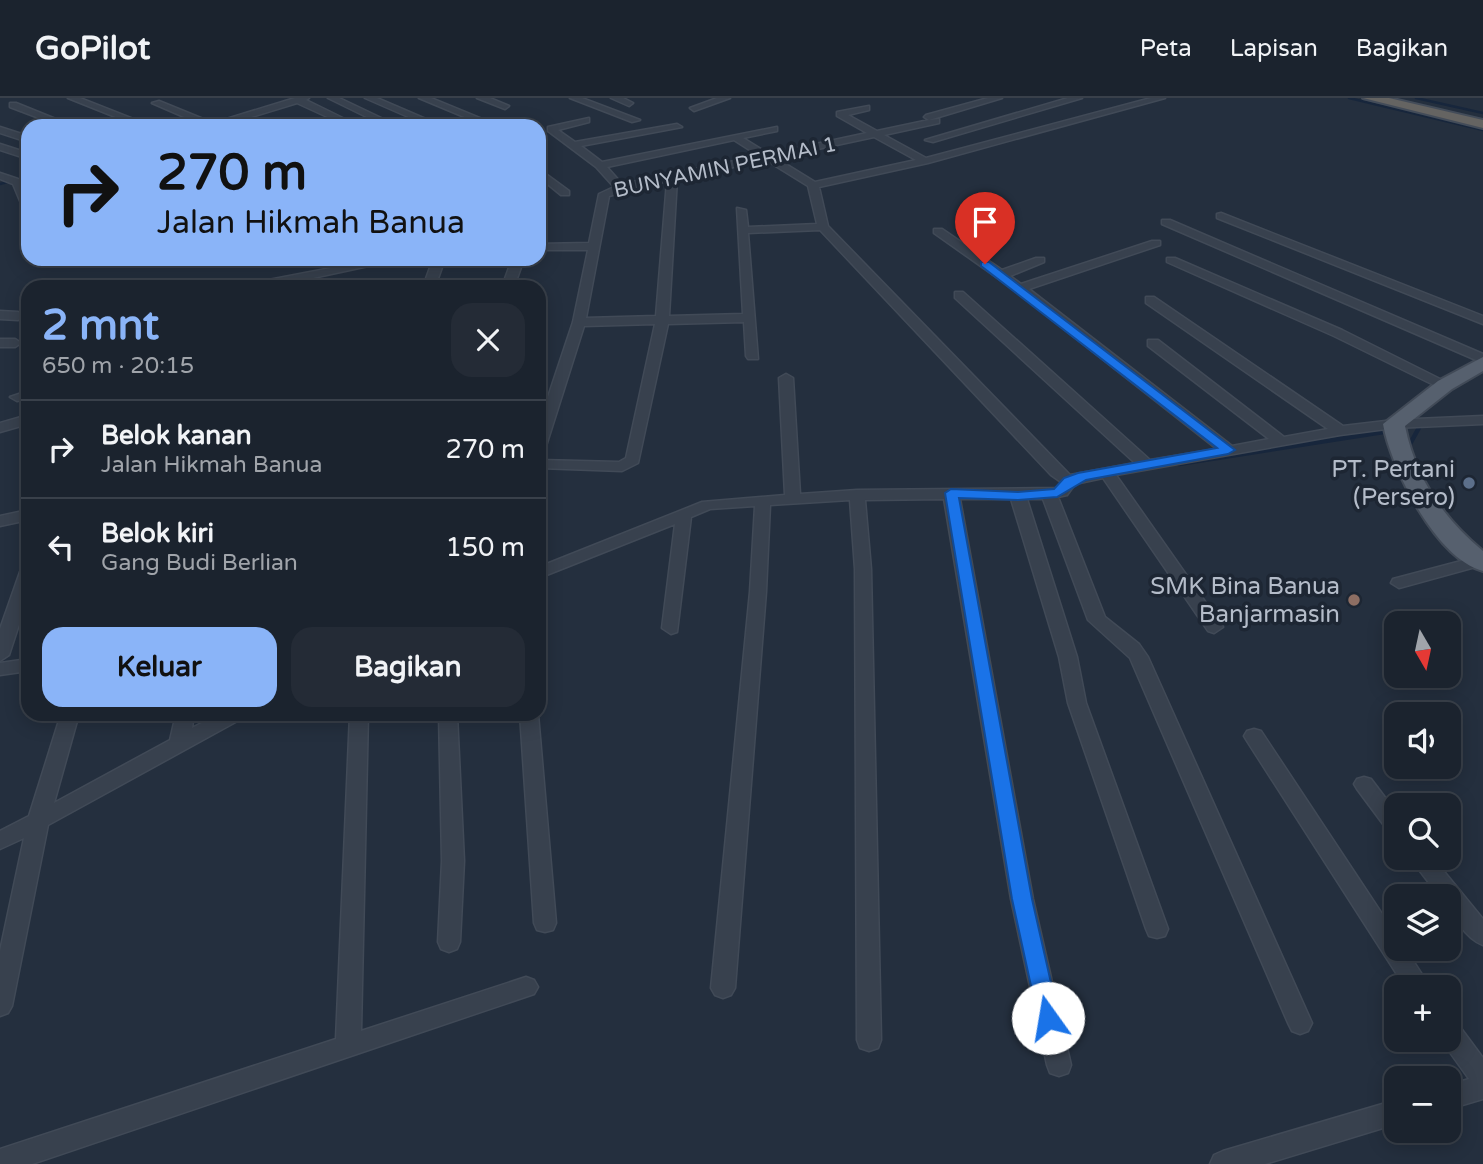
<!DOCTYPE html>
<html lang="id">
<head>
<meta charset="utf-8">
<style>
	body { margin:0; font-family:"Varela Round",sans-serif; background:#242b36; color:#f1f3f6; height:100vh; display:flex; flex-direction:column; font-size:26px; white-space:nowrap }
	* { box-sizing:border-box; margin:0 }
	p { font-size:23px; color:#a0a4aa }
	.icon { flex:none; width:38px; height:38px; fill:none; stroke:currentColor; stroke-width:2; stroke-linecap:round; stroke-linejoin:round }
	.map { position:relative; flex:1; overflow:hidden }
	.drawer { position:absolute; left:21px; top:182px; width:525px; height:441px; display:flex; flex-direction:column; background:#1b232e; border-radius:21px; box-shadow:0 4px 18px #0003,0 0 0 2px #39404a }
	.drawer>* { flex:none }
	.top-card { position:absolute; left:21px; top:21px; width:525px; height:147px; border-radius:21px; box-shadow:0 4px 18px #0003,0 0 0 2px #39404a; background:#8ab4f8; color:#111; overflow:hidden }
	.needle { width:46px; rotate:171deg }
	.tools { position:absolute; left:1384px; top:513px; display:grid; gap:14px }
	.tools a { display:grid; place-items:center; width:77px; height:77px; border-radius:14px; background:#1b232e; box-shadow:0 4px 18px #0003,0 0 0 2px #39404a; font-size:35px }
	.pin { position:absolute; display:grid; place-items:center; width:60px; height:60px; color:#fff; margin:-72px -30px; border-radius:50% 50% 50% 0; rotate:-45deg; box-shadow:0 0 7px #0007 }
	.pin .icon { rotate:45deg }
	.me { position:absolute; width:77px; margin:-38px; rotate:347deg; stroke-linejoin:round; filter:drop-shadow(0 0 5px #0008) }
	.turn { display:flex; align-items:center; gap:24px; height:147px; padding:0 21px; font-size:32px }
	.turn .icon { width:91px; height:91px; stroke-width:2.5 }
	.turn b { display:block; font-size:49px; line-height:60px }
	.round { display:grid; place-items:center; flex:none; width:74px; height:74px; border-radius:21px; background:#242b36 }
	.summary { display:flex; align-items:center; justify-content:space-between; height:119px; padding:0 21px }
	h1 { font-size:42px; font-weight:700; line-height:52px; color:#8ab4f8 }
	.action { display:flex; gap:14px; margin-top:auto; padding:14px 21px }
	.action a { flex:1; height:80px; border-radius:21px; background:#8ab4f8; color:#111; font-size:28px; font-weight:700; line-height:80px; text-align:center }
	.action a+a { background:#242b36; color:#f1f3f6 }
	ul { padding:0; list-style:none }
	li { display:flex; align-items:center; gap:21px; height:98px; padding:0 21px; border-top:2px solid #39404a }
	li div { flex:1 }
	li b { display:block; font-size:26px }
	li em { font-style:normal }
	header { display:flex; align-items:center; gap:42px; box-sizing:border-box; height:98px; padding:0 35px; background:#1b232e; border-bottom:2px solid #39404a }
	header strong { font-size:33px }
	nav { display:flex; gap:38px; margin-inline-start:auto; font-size:24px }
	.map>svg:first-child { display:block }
</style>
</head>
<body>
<header>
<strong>GoPilot</strong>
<nav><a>Peta</a><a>Lapisan</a><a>Bagikan</a></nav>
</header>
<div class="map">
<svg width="1483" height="1066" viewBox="0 0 1483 1066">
	<rect width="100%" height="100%" fill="#242f3e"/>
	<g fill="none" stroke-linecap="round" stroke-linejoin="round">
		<!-- stream-far1 -->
		<g stroke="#17263c" stroke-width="2.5">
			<polyline points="1349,0 1483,32"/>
			<polyline points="1416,0 1483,15"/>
			<polyline points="199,28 274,7"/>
			<polyline points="0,86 28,78"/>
		</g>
		<!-- stream -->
		<g stroke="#17263c" stroke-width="4.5">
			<polyline points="1410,346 1421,326"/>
			<polyline points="1179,366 1390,333"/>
		</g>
		<!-- minor casing -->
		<g stroke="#414a57" stroke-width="3">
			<g id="minor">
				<polygon points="68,0 80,0 151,28 138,28"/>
				<polygon points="295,0 309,0 306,2 359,28 347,28 297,5 222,28 205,28 152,5 159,3 213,25"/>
				<polygon points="328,0 339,0 398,28 385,28"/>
				<polygon points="365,0 377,0 442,28 429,28"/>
				<polygon points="419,0 431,0 499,28 486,28"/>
				<polygon points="477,0 490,0 509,8 505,11"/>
				<polygon points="570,0 582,0 640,22 632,24"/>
				<polygon points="611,0 623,0 633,5 629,8"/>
				<polygon points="717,0 730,0 694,13 690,10"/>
				<path d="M 988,0 L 1002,0 L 929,22 L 939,21 L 939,25 L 884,37 L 926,60 L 1151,0 L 1165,0 L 928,65 L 819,89 L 828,128 L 1070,377 L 1135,365 L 955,200 L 955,194 L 963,194 L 1150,362 L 1217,351 L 1016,193 L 934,135 L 934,131 L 942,131 L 1002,172 L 1036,160 L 1044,160 L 1044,164 L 1010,178 L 1021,186 L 1152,143 L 1160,143 L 1160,147 L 1029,191 L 1232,348 L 1269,341 L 1148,248 L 1148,242 L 1158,242 L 1284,339 L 1328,331 L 1146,205 L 1146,199 L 1154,199 L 1343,328 L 1394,322 L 1483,318 L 1483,326 L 1394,330 L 1340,337 L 1116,377 L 1223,529 L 1214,535 L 1208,533 L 1103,380 L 1075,386 L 1067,397 L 1058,399 L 1105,519 L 1139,546 L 1148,559 L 1312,925 L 1308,933 L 1300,936 L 1292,933 L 1288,925 L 1130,560 L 1088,522 L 1043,401 L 1027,401 L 1077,559 L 1086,605 L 1168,831 L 1165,838 L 1157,840 L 1149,838 L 1146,831 L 1068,605 L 1059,559 L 1011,401 L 960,401 L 1033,801 L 1071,967 L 1068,975 L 1059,978 L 1050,975 L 1047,967 L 1011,801 L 944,401 L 865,402 L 871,471 L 881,942 L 878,950 L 869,953 L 860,950 L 857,942 L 855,471 L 850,402 L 770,407 L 766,494 L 735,890 L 731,897 L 723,900 L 715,897 L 711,890 L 750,494 L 755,408 L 710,411 L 691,419 L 677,534 L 671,536 L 662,530 L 675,426 L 539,480 L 539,469 L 702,404 L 785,397 L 779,280 L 786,276 L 793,280 L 800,396 L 857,392 L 1057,390 L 1061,384 L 1051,377 L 820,132 L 748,135 L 758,261 L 748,261 L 746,258 L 744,224 L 668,226 L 638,365 L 622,373 L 539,370 L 539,362 L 619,364 L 626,360 L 655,226 L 584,228 L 546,348 L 539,352 L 539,326 L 573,224 L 588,152 L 539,152 L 539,146 L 589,145 L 599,96 L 614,89 L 596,69 L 548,33 L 548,29 L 589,20 L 589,24 L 558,32 L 575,44 L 677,26 L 682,29 L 581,48 L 602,64 L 777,29 L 777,33 L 743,40 L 769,56 L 867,35 L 837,18 L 837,14 L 869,8 L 869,12 L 848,17 L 877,33 L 929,22 L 924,19 L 926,17 ZM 874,39 L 916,62 L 815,84 L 776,60 ZM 734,42 L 759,58 L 622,86 L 607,69 ZM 766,62 L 808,88 L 817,126 L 748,129 L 746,112 L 737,110 L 743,216 L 669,218 L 677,81 ZM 667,83 L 656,218 L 586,220 L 609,98 Z"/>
				<polygon points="1068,0 1082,0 933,44 925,42"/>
				<polygon points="10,5 16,5 73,28 60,28 10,9"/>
				<polygon points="0,29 28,38 28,44 0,35"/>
				<polygon points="0,46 28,55 28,61 0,52"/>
				<polygon points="539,71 569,93 569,97 561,97 539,79"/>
				<polygon points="0,75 21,82 28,98 28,113 23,110 13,86 0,81"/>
				<polygon points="1221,115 1483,218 1483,226 1217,120 1217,116"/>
				<polygon points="1162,122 1170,122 1483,256 1483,265 1162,126"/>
				<polygon points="1167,160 1175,160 1342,232 1452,287 1445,291 1440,290 1334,238 1167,164"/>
				<polygon points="378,161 401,161 271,189 247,189 253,185"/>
				<polygon points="433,161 445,161 435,189 423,189"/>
				<polygon points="512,161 524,161 514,189 502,189"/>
				<polygon points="0,213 18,214 24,218 18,222 0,221"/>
				<polygon points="0,241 15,241 21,245 15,249 0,249"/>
				<polygon points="28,293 28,301 17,303 10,299"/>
				<polygon points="28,317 28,326 0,334 0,325"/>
				<polygon points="28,412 28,422 0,428 0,418"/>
				<polygon points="1480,458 1483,459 1483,467 1399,490 1391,485 1393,481"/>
				<polygon points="28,469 28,499 9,557 0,563 0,531 20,474"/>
				<polygon points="28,561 28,573 0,577 0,565"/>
				<polygon points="61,616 79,616 54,705 170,642 176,616 194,616 192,630 219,616 243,616 241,621 48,727 12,908 8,915 0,918 0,853 24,740 0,751 0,733 29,718"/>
				<polygon points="350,616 368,616 361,933 526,879 534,882 538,889 534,896 32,1066 0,1066 0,1051 336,941"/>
				<polygon points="439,616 457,616 464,763 460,844 457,851 449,854 441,851 438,844 442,763"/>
				<polygon points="520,616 538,616 556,825 553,832 545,834 537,832 534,825"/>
				<polygon points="1254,631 1261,633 1396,837 1396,850 1405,850 1430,889 1405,889 1247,643 1244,638 1247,633"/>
				<polygon points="1364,679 1371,681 1396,714 1396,736 1389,734 1357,691 1354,686 1357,681"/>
				<path d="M 1410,760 L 1433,760 L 1483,821 L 1483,847 C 1466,841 1449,816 1449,798 L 1439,798 Z"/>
				<polygon points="1449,922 1457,925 1483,960 1483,1001 1449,1011 1449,987 1469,981 1441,942 1449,942"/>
				<polygon points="1396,1002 1396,1026 1265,1066 1210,1066 1214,1057 1223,1053"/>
			</g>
		</g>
		<!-- primary casing -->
		<g stroke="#414a57" stroke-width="4">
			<path id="primary" d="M 1483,259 L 1483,273 L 1452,291 L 1405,328 C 1415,379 1443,420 1483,453 L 1483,473 C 1436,461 1391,370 1383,326 L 1438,283 Z"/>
		</g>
		<!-- trunk casing -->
		<g stroke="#434c59" stroke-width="4">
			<polygon id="trunk" points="1363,0 1389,0 1483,22 1483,30"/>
		</g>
		<!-- minor -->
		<use href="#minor" fill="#38414e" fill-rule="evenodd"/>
		<!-- primary -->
		<use href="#primary" fill="#56606e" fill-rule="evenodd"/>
		<!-- trunk -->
		<use href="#trunk" fill="#656462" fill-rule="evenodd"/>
	</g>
	<!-- route -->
	<polygon fill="#1a73e8" stroke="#114b97" stroke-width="2" points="981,164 989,164 1235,352 1228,356 1086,382 1057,399 1018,402 959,400 1032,801 1059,920 1056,927 1048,930 1041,927 1038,920 1012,801 945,395 951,391 1018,394 1054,391 1064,380 1078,375 1217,350 981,168"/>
	<!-- markers -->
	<circle fill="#5c6f8a" stroke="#1d2633" stroke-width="2.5" cx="1469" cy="385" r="7"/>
	<circle fill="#8d6e63" stroke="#1d2633" stroke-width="2.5" cx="1354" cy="502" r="7"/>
	<g text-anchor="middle" stroke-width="7" stroke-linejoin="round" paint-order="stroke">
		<!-- far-street labels -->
		<g font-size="21" fill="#b4bcc9" stroke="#1d2633">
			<text transform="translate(725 69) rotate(-12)" y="7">BUNYAMIN PERMAI 1</text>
		</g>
		<!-- poi labels -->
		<g font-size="24" fill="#b4bcc9" stroke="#1d2633" text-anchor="end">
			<text x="1455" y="379">PT. Pertani<tspan x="1455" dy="28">(Persero)</tspan></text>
			<text x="1340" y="496">SMK Bina Banua<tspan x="1340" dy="28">Banjarmasin</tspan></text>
		</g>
	</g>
</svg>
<div class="tools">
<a><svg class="needle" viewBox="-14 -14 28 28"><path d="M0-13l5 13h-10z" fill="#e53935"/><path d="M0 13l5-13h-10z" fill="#a0a4aa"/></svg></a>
<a><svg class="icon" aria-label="sound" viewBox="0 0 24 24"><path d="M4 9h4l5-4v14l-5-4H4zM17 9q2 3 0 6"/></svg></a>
<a><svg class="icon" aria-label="search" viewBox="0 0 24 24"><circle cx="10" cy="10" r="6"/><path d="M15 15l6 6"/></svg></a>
<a><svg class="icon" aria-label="layers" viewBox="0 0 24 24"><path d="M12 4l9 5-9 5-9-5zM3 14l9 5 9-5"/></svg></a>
<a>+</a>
<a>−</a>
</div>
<div class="pin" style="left:985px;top:166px;background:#d93025"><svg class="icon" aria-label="arrive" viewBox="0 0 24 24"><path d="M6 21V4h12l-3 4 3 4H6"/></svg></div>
<svg class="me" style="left:1048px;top:920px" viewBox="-20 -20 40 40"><circle r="19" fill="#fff"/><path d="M0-13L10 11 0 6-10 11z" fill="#1a73e8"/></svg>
<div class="top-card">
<div class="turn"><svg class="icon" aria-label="right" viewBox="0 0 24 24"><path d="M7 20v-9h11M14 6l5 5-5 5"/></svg><div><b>270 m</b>Jalan Hikmah Banua</div></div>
</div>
<section class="drawer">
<div class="summary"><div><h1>2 mnt</h1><p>650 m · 20:15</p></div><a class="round"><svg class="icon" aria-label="close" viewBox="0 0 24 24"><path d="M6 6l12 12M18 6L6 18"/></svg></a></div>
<ul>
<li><svg class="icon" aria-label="right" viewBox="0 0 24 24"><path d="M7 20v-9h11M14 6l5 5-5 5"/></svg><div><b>Belok kanan</b><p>Jalan Hikmah Banua</p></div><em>270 m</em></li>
<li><svg class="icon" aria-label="left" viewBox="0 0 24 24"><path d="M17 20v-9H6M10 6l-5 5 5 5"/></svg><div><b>Belok kiri</b><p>Gang Budi Berlian</p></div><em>150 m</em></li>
</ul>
<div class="action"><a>Keluar</a><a>Bagikan</a></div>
</section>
</div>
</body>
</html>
